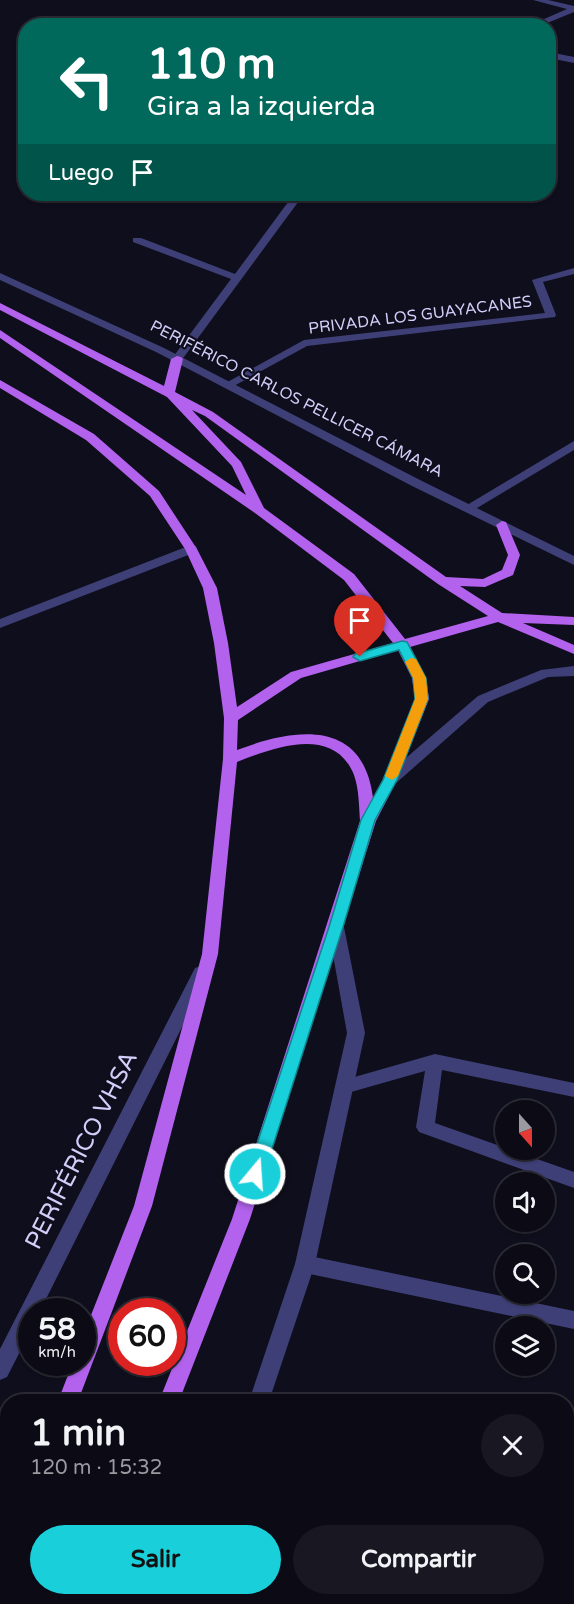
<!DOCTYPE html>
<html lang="es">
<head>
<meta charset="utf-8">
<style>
	body { margin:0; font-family:"Varela Round",sans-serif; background:#191822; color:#f1f3f6; height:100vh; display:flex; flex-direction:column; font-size:22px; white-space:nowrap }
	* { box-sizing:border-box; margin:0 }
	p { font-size:20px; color:#9a9aa0 }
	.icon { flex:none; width:33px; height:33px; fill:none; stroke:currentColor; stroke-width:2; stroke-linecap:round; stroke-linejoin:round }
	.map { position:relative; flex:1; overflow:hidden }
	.panel { position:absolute; left:0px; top:1394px; width:574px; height:212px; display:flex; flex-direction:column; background:#0b0a15; border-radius:24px 24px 0 0; box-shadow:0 2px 4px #0004,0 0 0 2px #2b2b34 }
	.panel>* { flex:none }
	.guide { position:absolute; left:18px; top:18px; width:538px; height:183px; border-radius:24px; box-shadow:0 2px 4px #0004,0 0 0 2px #2b2b34; background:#00695c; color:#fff; overflow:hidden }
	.needle { width:39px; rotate:159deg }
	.fabs { position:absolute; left:495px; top:1100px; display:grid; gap:12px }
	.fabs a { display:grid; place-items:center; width:60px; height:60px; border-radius:50%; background:#0b0a15; box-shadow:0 2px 4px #0004,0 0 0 2px #2b2b34; font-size:30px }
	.speed { position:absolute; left:18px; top:1298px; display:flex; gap:12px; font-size:30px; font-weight:700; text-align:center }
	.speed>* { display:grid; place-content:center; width:78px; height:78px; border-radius:50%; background:#0b0a15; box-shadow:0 2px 4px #0004,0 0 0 2px #2b2b34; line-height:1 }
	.speed small { font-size:15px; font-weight:400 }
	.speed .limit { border:9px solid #d22; background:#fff; color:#111 }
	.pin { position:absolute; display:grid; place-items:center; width:51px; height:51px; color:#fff; margin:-62px -26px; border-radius:50% 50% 50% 0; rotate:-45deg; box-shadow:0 0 6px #0007 }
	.pin .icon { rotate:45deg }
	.me { position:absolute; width:66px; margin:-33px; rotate:18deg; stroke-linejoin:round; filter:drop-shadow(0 0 4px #0008) }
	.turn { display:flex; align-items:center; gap:21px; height:126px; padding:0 30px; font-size:27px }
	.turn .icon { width:78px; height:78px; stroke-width:2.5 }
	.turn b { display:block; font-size:42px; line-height:51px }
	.then { display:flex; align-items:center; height:57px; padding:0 30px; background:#0003; gap:12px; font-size:22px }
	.round { display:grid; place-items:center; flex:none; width:63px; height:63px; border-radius:32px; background:#191822 }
	.overview { display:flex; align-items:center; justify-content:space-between; height:102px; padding:0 30px }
	h1 { font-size:36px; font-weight:700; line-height:45px }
	.action { display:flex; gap:12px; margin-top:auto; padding:12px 30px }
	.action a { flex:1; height:69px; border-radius:36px; background:#19d0da; color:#111; font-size:24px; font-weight:700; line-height:69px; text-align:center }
	.action a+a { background:#191822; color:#f1f3f6 }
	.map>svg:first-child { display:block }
</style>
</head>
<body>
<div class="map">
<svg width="574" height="1604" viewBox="0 0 574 1604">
	<rect width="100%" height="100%" fill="#0f0e1c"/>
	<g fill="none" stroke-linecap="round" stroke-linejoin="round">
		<!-- service -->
		<g fill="#3e3f76" fill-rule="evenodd">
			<polygon points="574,441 574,450 472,511 464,511 462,508"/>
			<polygon points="435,1054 574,1083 574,1097 442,1070 435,1123 574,1172 574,1188 419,1132 416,1127 425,1071 344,1094 338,1092 335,1087 338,1082 344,1080"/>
			<polygon points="305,1255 574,1311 574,1329 305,1273 298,1270 295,1264 298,1258"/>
		</g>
		<!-- minor -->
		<g fill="#3e3f76" fill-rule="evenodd">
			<polygon points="533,0 548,0 574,6 574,12 540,26 528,26 567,9"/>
			<polygon points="549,52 574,57 574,63 549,58"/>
			<polygon points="294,194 304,194 181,361 173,361 173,357 231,279 133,242 133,238 141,238 235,274"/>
			<polygon points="574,268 574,274 543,282 556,315 555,317 307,346 232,387 228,388 222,385 304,340 545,313 532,280"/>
			<polygon points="191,545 196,546 197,549 196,552 0,628 0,619"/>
		</g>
		<!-- tertiary -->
		<g fill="#3e3f76" fill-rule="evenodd">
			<polygon points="0,273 164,348 420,480 574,556 574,565 412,486 156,352 0,280"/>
			<polygon points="574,666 574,676 548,677 488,702 395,784 385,784 383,780 385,776 478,696 541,670"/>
			<polygon points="336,921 342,923 344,927 365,1033 315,1264 269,1401 249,1401 295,1264 347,1033 328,927 330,923"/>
			<polygon points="201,966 207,968 209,973 40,1311 32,1311 32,1328 7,1377 0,1380 0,1349 195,968"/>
			<polygon points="175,1598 197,1598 195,1604 173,1604"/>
		</g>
		<!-- primary -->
		<g fill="#b262ed" fill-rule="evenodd">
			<path d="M 0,303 L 164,386 L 171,359 L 177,356 L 181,357 L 183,359 L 175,392 L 213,412 L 446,577 L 483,579 L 502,570 L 508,555 L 496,525 L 502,521 L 506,522 L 520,555 L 513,575 L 485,587 L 460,586 L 502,613 L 574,617 L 574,625 L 523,623 L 574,645 L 574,654 L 498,622 L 410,647 L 426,678 L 429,699 L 397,780 L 376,821 L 250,1219 L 179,1401 L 159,1401 L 232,1219 L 360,821 C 359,806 359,789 354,775 C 334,725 275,747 237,762 L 218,954 L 152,1206 L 78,1401 L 58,1401 L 73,1362 L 82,1362 L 82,1338 L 134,1206 L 202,954 L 223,759 L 224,718 L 214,643 L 203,588 L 185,549 L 150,496 L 86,440 L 0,388 L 0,380 L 94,434 L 159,491 L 197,549 L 217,588 L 228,643 L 237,707 L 291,672 L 393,643 L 344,580 L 255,513 L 0,338 L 0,330 L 246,495 L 232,466 L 167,397 L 0,310 ZM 192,410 L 205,416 L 438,584 L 488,616 L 405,639 L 354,574 L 264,508 L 241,462 ZM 398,650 L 412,678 L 415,699 L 383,780 L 373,798 C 363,718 295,728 237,750 L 238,720 L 301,678 Z"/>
			<polygon points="8,1548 8,1586 0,1589 0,1552"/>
			<polygon points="81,1598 103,1598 101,1604 78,1604"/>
		</g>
	</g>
	<!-- route -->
	<polygon fill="#19d0da" stroke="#10878e" stroke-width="1.5" points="402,641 407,642 426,678 428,699 397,780 375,820 343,927 264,1174 261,1179 255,1181 250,1179 247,1174 329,927 361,820 383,780 415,699 413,678 399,650 360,661 353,657 355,654"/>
	<!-- slow -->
	<polygon fill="#f59e0b" points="411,658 416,659 426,678 428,699 398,776 392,780 385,776 415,699 413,678 405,662"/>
	<g text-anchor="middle" stroke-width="4.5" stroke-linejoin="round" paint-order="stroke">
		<!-- far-street labels -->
		<g font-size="16" fill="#d1cef9" stroke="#0f0e1c">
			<text transform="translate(420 314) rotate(-7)" y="6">PRIVADA LOS GUAYACANES</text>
			<text transform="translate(297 398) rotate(27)" y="6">PERIFÉRICO CARLOS PELLICER CÁMARA</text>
		</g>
		<!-- near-street labels -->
		<g font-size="24" fill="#d1cef9" stroke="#0f0e1c">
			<text transform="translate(81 1150) rotate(-63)" y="8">PERIFÉRICO VHSA</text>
		</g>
	</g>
</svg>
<div class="fabs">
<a><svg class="needle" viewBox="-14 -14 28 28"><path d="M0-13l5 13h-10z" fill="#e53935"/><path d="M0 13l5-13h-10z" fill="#9a9aa0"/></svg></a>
<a><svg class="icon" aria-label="sound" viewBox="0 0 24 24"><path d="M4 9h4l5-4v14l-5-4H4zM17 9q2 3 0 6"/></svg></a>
<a><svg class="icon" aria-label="search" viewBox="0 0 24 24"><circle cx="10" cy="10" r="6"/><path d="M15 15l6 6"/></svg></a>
<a><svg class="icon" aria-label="layers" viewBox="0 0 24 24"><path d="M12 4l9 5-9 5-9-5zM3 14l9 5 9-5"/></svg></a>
</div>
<div class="speed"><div>58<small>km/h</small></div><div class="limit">60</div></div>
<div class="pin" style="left:360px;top:657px;background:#d93025"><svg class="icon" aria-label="arrive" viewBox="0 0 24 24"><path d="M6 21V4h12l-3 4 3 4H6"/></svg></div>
<svg class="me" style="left:255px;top:1174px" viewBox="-20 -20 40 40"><circle r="17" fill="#19d0da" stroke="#fff" stroke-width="3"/><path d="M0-11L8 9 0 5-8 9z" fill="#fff"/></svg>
<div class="guide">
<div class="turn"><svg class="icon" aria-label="left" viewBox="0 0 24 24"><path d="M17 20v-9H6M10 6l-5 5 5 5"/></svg><div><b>110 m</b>Gira a la izquierda</div></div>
<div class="then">Luego<svg class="icon" aria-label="arrive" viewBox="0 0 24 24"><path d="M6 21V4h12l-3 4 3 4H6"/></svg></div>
</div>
<section class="panel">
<div class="overview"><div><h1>1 min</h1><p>120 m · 15:32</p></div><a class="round"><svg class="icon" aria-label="close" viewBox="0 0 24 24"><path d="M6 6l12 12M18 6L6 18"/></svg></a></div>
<div class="action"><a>Salir</a><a>Compartir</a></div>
</section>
</div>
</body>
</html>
